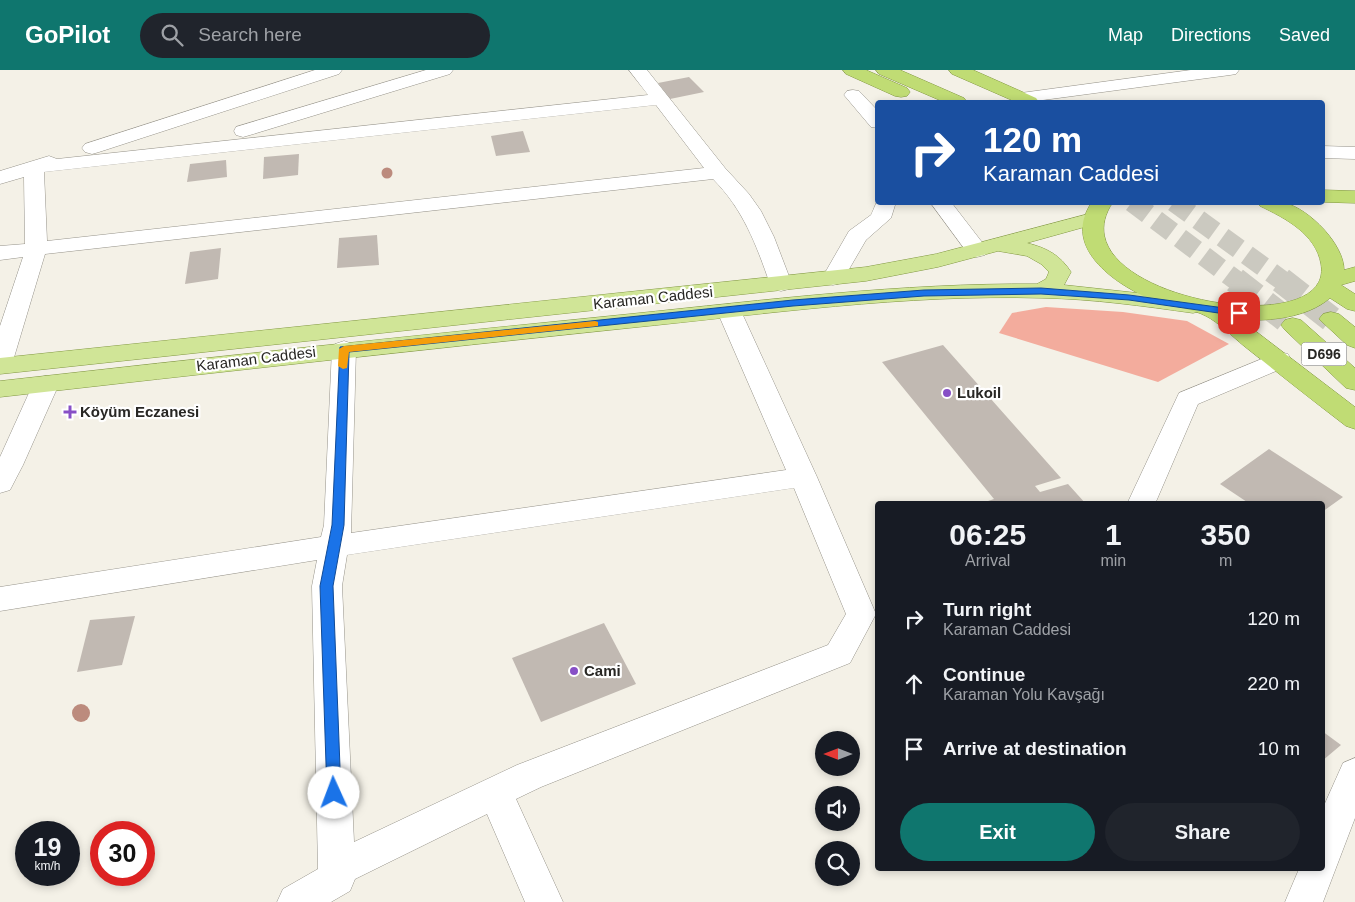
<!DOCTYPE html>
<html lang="en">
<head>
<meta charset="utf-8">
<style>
	body { margin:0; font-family:Arial,sans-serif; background:#20242c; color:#f1f3f6; height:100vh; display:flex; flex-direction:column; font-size:19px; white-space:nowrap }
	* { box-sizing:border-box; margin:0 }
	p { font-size:16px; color:#9ea1a6 }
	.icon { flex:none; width:28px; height:28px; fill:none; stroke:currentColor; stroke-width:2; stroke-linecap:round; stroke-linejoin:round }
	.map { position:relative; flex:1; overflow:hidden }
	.sheet { position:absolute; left:875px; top:431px; width:450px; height:370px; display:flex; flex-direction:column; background:#171b24; border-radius:5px; box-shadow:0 2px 8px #0003 }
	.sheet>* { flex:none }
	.guide { position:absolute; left:875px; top:30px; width:450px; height:105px; border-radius:5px; box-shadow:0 2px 8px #0003; background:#1a4fa0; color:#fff; overflow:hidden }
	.needle { width:32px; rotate:270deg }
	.controls { position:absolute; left:815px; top:661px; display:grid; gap:10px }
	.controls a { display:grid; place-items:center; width:45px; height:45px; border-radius:50%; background:#171b24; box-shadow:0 2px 8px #0003; font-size:25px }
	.speed { position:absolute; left:15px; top:751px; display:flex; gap:10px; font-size:25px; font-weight:700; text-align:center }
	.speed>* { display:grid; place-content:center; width:65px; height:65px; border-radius:50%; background:#171b24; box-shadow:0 2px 8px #0003; line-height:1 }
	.speed small { font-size:12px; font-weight:400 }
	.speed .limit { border:8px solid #d22; background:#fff; color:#111 }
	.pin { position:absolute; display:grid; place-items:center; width:42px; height:42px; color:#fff; margin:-21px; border-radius:10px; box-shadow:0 2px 8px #0006 }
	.me { position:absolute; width:55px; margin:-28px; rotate:358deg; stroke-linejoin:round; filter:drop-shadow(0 0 4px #0008) }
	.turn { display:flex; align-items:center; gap:18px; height:105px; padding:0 25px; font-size:22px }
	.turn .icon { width:65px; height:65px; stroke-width:2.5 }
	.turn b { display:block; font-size:35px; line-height:42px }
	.eta { display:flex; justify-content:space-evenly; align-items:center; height:85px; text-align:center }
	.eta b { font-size:30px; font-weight:800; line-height:35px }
	.action { display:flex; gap:10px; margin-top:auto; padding:10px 25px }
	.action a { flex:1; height:58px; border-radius:30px; background:#0f766e; color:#fff; font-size:20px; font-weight:800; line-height:58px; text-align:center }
	.action a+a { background:#20242c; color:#f1f3f6 }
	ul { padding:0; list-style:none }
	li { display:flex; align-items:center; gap:15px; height:65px; padding:0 25px }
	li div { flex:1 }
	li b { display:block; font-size:19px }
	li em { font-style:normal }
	header { display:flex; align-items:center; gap:30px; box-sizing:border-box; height:70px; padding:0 25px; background:#0f766e; color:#fff }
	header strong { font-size:24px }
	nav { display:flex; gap:28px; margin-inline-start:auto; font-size:18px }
	.search { width:350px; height:45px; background:#20242c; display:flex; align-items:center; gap:12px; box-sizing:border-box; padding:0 18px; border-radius:28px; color:#9ea1a6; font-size:19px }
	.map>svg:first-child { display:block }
</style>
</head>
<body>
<header>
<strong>GoPilot</strong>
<div class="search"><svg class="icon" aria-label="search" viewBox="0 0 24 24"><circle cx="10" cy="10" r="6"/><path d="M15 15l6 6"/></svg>Search here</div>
<nav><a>Map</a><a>Directions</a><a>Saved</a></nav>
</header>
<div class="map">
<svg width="1355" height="832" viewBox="0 0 1355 832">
	<rect width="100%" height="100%" fill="#f4f1e7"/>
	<!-- green -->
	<polygon fill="#f3ac9d" points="1046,237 1123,242 1187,251 1229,274 1158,312 999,263 1012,243"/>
	<!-- building -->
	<g fill="#c1b9b2">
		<polygon points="689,7 704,22 670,29 658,13"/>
		<polygon points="523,61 530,82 496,86 491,66"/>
		<polygon points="299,84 298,105 263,109 264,87"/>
		<polygon points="226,90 227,107 187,112 190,94"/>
		<polygon points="377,165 379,195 337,198 339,168"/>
		<polygon points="221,178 218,209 185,214 190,182"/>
		<polygon points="943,275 1061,408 1035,416 1040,422 1068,414 1086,434 986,434 985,432 994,429 882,292"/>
		<polygon points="1269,379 1343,427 1322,442 1322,434 1250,434 1220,414"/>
		<polygon points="135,546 122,595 77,602 90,550"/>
		<polygon points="604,553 636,614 541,652 512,588"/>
		<polygon points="1322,661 1341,675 1322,691"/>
	</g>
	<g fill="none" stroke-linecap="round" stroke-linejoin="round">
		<!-- trunk-tunnel-far1 -->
		<g stroke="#cbc9c0" stroke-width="20" stroke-dasharray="20 10" stroke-linecap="butt">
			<polyline points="1132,132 1237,211"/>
			<polyline points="1174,132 1283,211"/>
		</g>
		<!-- trunk-tunnel -->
		<g stroke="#cbc9c0" stroke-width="26" stroke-dasharray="26 12" stroke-linecap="butt">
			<polyline points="1235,210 1293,255"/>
			<polyline points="1281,210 1331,249"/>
		</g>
		<!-- minor casing -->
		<g stroke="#96938a" stroke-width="1">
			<g id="minor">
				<polygon points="315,0 342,0 339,4 99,82 92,84 85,82 82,78 85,74"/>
				<polygon points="426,0 453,0 450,4 250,65 243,67 236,65 234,61 236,57"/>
				<path d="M 629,0 L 647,0 L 725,98 L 749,124 L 761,141 L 774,167 L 792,214 L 789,219 L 781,221 L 773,219 L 770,214 C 756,174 743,139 713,109 L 45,184 L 12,294 L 9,300 L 0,302 L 0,256 L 23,187 L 0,190 L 0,176 L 25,174 L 24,107 L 0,114 L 0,101 L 49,86 L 57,89 L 648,25 ZM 656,35 L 704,98 L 47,171 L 44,102 Z"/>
				<polygon points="1191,0 1239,0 1236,4 1230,5 1028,32 1015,32 1012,28 1015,24 1021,23"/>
				<polygon points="853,20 859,21 878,41 878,58 871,57 844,25 847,21"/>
				<polygon points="1322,76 1355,77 1355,89 1322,88"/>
				<polygon points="878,129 878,132 896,132 891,148 866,170 841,213 833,215 825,213 822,208 849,161 871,145"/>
				<polygon points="930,132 951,132 988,180 985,185 977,187 969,185"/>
				<path d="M 729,234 L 737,236 L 741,241 L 817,407 L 876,544 L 850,593 L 541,717 L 516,729 L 563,832 L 525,832 L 487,744 L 355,809 L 350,821 L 331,832 L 277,832 L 283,819 L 318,799 L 312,516 L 317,490 L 0,541 L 0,517 L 321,467 L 324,455 L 332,279 L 335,274 L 344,271 L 353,274 L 356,279 L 351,463 L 786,400 L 717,241 L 721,236 ZM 794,418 L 846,544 L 828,575 L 517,695 L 354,772 L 342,516 L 347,485 Z"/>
				<polygon points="1279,282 1288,284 1291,290 1288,296 1198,334 1155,434 1127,434 1179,323"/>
				<polygon points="46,306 55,308 59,314 23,395 10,420 0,423 0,387 33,314 37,308"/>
				<polygon points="1355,688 1355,748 1323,832 1285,832 1299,799 1322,799 1322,740 1343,693"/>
			</g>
		</g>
		<!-- primary casing -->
		<g stroke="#819741" stroke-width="1">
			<path id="primary" d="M 1092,143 L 1099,145 L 1103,149 L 1099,153 L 1027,173 C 1047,178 1060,185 1071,202 L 1064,215 L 1193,229 L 1201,231 L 1205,236 L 1201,241 L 1193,243 C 1143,236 1093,229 1043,228 C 904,224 767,244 629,258 C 419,280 210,303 0,327 L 0,311 C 210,287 420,265 630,244 C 766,230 901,213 1037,214 L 1046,209 L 1049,202 L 1041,194 L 1027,186 L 998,181 L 938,197 L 866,211 L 0,304 L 0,288 L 866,197 L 936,184 Z"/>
		</g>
		<!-- trunk casing -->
		<g stroke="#819741" stroke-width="1">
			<g id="trunk">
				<polygon points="843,0 866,0 907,18 910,22 907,26 901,27 895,26 846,4"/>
				<polygon points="876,0 900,0 964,28 967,32 944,32 879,4"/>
				<polygon points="949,0 973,0 1036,28 1039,32 1016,32 952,4"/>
				<polygon points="1322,120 1355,121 1355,133 1322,132"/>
				<path d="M 1092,132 L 1113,132 C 1049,225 1336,277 1321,194 C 1316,164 1285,148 1260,136 L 1257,132 C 1265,132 1277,131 1285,133 C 1309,139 1344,174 1344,200 L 1355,197 L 1355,211 L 1341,215 L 1355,224 L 1355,241 L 1347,239 L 1330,228 C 1307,248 1270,251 1241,250 L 1355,337 L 1355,359 L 1346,356 C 1312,330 1278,303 1244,276 C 1233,267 1218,252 1206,246 C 1193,239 1173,237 1158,232 C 1120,218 1059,179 1092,132 Z"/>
				<polygon points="1331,242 1339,244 1355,257 1355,278 1347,275 1319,249 1323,244"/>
				<polygon points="1293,248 1301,250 1355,298 1355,320 1346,318 1285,260 1281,255 1285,250"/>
			</g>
		</g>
		<!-- minor -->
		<use href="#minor" fill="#fff" fill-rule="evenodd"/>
		<!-- primary -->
		<use href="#primary" fill="#d0e597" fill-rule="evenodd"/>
		<!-- trunk -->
		<use href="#trunk" fill="#c0dc74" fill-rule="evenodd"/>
	</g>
	<!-- trees -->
	<g fill="#bc8b7d">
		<circle cx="387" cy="103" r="5.5"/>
		<circle cx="81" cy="643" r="9"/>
	</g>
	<!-- route -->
	<polygon fill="#1a73e8" stroke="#114b97" points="1041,218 1129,225 1239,240 1244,243 1239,246 1129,230 1086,227 1041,224 924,226 793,236 349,282 344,455 333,516 341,723 339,728 334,730 329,728 327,723 320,516 332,455 340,277 793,230 924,220"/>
	<!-- slow -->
	<polygon fill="#f59e0b" points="595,251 598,252 598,256 349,282 347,298 343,299 338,296 339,279 344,276"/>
	<!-- markers -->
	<g fill="#874fc6" stroke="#fff" stroke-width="2">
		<circle cx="947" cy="323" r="5"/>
		<path d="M67.5 334.5h5v5h5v5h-5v5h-5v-5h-5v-5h5z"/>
		<circle cx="574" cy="601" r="5"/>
	</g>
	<g text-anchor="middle" stroke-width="4.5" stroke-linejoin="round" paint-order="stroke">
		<!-- shield labels -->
		<rect fill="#fff" stroke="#686866" stroke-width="1" x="1301.5" y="272.5" width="45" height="23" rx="4"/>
		<g font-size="14" font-weight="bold" fill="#282724">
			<text x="1324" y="289">D696</text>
		</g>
		<!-- street labels -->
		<g font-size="15" fill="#282724" stroke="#fff">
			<text transform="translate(653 228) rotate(-6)" y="5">Karaman Caddesi</text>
			<text transform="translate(256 289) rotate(-7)" y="5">Karaman Caddesi</text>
		</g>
		<!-- poi labels -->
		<g font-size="15" font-weight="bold" fill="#282724" stroke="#fff" text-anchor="start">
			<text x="957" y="328">Lukoil</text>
			<text x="80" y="347">Köyüm Eczanesi</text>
			<text x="584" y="606">Cami</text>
		</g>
	</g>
</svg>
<div class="controls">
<a><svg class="needle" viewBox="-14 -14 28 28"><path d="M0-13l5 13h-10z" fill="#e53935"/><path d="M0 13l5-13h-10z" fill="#9ea1a6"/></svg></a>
<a><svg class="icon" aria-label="sound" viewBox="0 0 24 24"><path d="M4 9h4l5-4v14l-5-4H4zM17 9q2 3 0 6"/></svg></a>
<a><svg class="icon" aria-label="search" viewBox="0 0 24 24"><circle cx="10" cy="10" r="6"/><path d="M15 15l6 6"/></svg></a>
</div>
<div class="speed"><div>19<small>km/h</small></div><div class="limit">30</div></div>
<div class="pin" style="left:1239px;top:243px;background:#d93025"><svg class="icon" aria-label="arrive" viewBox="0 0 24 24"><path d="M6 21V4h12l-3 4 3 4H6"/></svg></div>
<svg class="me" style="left:334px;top:723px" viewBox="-20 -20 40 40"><circle r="19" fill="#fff"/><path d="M0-13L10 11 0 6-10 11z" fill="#1a73e8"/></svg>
<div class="guide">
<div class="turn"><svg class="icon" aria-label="right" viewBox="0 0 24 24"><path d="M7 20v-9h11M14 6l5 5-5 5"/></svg><div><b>120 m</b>Karaman Caddesi</div></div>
</div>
<section class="sheet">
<div class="eta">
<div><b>06:25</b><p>Arrival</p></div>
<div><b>1</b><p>min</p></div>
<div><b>350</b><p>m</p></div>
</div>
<ul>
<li><svg class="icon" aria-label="right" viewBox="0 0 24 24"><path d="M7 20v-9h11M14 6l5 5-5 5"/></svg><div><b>Turn right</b><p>Karaman Caddesi</p></div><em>120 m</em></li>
<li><svg class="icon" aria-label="ahead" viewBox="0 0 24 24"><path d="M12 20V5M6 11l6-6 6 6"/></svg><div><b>Continue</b><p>Karaman Yolu Kavşağı</p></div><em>220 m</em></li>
<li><svg class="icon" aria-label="arrive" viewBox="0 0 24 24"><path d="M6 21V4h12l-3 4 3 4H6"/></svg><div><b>Arrive at destination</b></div><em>10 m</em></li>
</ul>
<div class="action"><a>Exit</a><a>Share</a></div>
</section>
</div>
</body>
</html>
